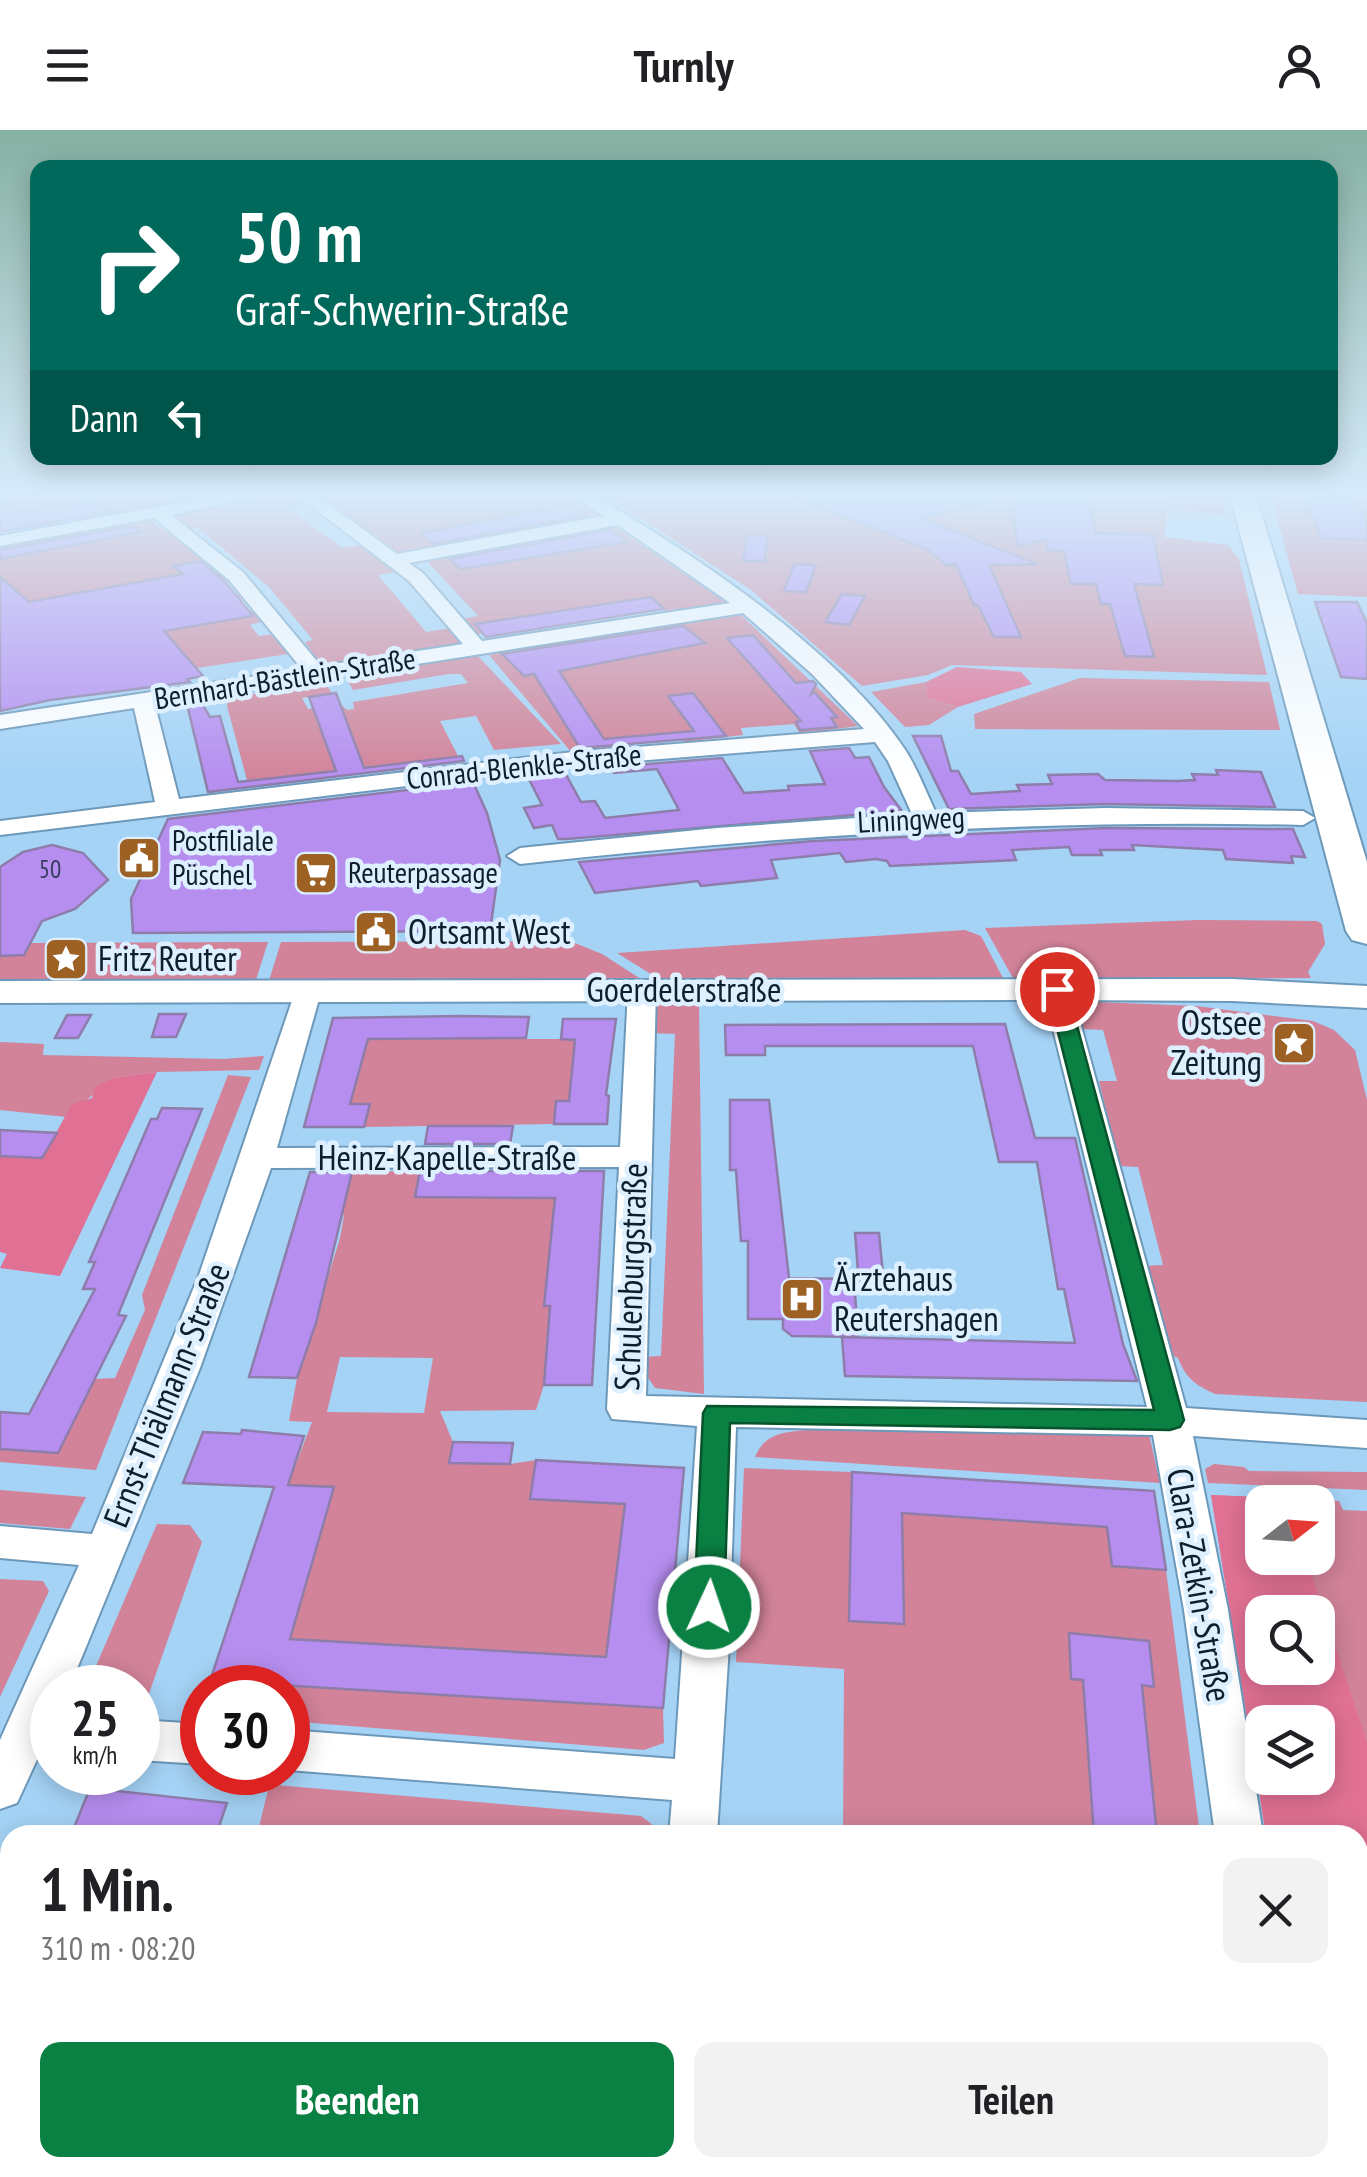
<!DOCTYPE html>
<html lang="de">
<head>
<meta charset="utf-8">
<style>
	body { margin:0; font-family:"PT Sans Narrow",sans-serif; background:#f2f2f2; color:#202124; height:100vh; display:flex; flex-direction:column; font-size:38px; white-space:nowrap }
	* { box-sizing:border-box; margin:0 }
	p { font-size:32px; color:#757577 }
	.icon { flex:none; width:55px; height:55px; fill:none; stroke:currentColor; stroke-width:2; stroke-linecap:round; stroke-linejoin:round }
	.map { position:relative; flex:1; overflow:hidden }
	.panel { position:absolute; left:0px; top:1695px; width:1368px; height:352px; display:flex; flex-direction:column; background:#fff; border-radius:30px 30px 0 0; box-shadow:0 5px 25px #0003 }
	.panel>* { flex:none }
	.top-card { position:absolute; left:30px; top:30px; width:1308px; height:305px; border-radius:20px; box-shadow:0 5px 25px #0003; background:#00695c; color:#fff; overflow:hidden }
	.needle { width:65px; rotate:73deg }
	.controls { position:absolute; left:1245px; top:1355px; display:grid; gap:20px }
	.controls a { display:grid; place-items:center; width:90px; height:90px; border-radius:20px; background:#fff; box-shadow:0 5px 25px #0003; font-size:50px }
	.speed { position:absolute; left:30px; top:1535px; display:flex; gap:20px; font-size:50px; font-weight:700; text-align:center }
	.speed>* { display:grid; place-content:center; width:130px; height:130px; border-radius:50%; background:#fff; box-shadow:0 5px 25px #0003; line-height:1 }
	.speed small { font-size:25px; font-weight:400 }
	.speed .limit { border:15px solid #d22; background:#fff; color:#111 }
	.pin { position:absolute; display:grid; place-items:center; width:85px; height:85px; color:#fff; margin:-42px; border:5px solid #fff; border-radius:50%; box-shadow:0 2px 10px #0007 }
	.me { position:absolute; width:110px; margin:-55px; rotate:3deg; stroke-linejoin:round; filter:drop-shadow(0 0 8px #0008) }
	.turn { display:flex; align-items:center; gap:35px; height:210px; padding:0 40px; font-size:45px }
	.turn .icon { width:130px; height:130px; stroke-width:2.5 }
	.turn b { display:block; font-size:70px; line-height:85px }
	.then { display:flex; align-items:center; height:95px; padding:0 40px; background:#0003; gap:20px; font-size:38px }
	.round { display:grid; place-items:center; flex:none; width:105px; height:105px; border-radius:20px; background:#f2f2f2 }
	.overview { display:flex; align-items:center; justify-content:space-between; height:170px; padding:0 40px }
	h1 { font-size:60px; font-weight:700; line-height:75px }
	.cta { display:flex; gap:20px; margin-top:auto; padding:20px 40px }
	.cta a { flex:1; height:115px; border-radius:20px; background:#0b8043; color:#fff; font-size:40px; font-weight:700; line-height:115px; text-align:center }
	.cta a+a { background:#f2f2f2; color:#202124 }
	header { display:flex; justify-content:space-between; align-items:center; height:130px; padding:0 40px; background:#fff; font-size:45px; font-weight:700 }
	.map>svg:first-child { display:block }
</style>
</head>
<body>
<header><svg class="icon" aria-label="menu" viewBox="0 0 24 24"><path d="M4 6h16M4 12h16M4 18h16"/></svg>Turnly<svg class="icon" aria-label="person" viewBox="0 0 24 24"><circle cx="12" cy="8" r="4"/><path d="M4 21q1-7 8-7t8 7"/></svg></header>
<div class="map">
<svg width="1367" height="2047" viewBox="0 0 1367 2047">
	<rect width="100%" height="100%" fill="#a5d3f6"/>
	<!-- green -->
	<g fill="#d28399" fill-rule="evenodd">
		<polygon points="0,362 194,362 201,374 92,391 75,380 99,375 91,370 0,388"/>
		<polygon points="294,362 306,373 287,378 343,418 366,414 401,441 378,445 426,502 451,498 465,514 338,534 318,531 305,512 313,510 269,457 198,398 188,399 171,386"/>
		<polygon points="301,362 562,362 611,390 396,430"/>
		<polygon points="600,362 1170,362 1164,407 1228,415 1239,429 1267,545 952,535 928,545 862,556 751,460"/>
		<polygon points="1270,362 1367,362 1367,467 1298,464"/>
		<polygon points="149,389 206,430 194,433 204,444 218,442 228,451 214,454 224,465 239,463 244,468 164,501 242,488 240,483 255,480 264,491 250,495 259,506 275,504 288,524 47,561 6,452 0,447 0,415"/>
		<polygon points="615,396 725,472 668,482 650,468 476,494 483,503 475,505 462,489 478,486 425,429"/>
		<polygon points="716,485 741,485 858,596 800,604 794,594 741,598 743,605 684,612 678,603 607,610 611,619 572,623 489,525"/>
		<polygon points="477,525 561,614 494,620 476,586 440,591 459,628 383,636 384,643 365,639 350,601 323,604 336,642 320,651 317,643 247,650 227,576 229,568 325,553 332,563 302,568 308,579 340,574 347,580 354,579 353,572 468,553 461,544 449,544 353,560 346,547"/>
		<polygon points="1080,548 1269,552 1280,600 975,599 974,584"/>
		<polygon points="926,552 927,568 958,577 929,595 905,597 871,562"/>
		<polygon points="1198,790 1317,791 1322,794 1325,814 1308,842 1311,848 1014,850 985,798"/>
		<polygon points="965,800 981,806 1004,850 662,851 617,823"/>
		<polygon points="570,811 602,824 644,851 268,854 281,812"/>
		<polygon points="268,812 255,853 0,852 0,826 24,825 30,813"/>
		<polygon points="655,871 699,871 704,1264 655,1258 642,1239 641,1227 661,1226 675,904 652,903"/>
		<path d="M 1098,872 L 1196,876 L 1313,891 L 1334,900 L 1355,920 L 1367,970 L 1367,1272 L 1215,1264 C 1196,1255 1186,1249 1178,1228 L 1161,1220 L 1142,1136 L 1163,1135 L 1138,1037 L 1119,1036 L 1099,951 L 1117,951 L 1103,900 L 1082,899 L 1079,886 L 1086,886 L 1084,877 Z"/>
		<polygon points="367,909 575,909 569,971 556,972 553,994 364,997 369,975 350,974"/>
		<polygon points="0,912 44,914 43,925 224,929 264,926 259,940 157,942 113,948 66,987 0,980"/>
		<polygon points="228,945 251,947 96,1340 0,1332 0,1319 58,1323 95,1249 115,1248 145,1180 142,1165"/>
		<path d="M 352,1040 L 420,1042 L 416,1067 L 561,1068 L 549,1125 L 557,1126 L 546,1156 L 544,1175 L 553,1176 L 544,1255 L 536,1280 L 440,1281 L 453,1312 L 450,1333 L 510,1334 L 536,1330 L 530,1369 L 625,1374 L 606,1527 L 290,1509 L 334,1358 L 288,1355 L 312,1292 L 289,1291 L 297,1248 L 340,1108 L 344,1085 L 341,1085 ZM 340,1227 L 433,1228 L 424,1283 L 327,1282 Z"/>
		<path d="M 808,1300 L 1149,1304 L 1160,1353 L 755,1327 C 765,1303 784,1302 808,1300 Z"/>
		<polygon points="1214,1334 1244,1337 1249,1341 1367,1342 1367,1360 1208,1353 1205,1339"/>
		<polygon points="744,1338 852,1342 850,1491 904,1494 902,1383 1107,1397 1112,1436 1166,1440 1200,1705 1157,1705 1142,1555 1154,1556 1148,1511 1070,1503 1071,1548 1083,1550 1094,1705 843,1705 844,1539 736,1532"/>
		<polygon points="0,1360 86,1367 70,1399 0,1393"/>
		<path d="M 1211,1365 L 1339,1371 L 1343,1380 L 1367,1381 L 1367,2047 L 1310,2047 L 1309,2038 L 1358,2038 L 1358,1705 L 1266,1705 ZM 1262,1372 L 1318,1372 L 1318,1428 L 1262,1428 ZM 1262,1482 L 1318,1482 L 1318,1538 L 1262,1538 ZM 1262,1592 L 1318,1592 L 1318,1648 L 1262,1648 Z"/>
		<polygon points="157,1394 190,1395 202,1412 145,1575 138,1574 138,1558 87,1557"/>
		<polygon points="0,1449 43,1451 49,1461 0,1567"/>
		<polygon points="244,1553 663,1578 664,1613 644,1620 288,1591 288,1558 243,1558"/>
		<polygon points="276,1655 641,1686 654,1696 653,1705 257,1705 268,1660"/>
		<polygon points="40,2038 519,2038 518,2047 36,2047"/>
	</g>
	<!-- forest -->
	<g fill="#e17194" fill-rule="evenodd">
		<polygon points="1170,362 1220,362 1225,384 1167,380"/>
		<polygon points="957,537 1021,542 1032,554 958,577 927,568 926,552"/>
		<polygon points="157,942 60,1146 0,1138 7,1124 0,1122 0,1026 42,1028 72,974 92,968 95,957 113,948"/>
		<path d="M 1211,1365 L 1286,1368 L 1288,1372 L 1262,1372 L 1262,1428 L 1306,1428 L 1367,1613 L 1367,2047 L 1310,2047 L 1309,2038 L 1358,2038 L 1358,1705 L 1266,1705 ZM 1262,1482 L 1318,1482 L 1318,1538 L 1262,1538 ZM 1262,1592 L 1318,1592 L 1318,1648 L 1262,1648 Z"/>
	</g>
	<!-- building -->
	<g fill="#b68ef0" stroke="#8e7daa" stroke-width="2.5">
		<polygon points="784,362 991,362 992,371 921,388 1037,434 989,435 1021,507 994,507 978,475 974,475 956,434 948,436 928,420"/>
		<polygon points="1012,362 1087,362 1095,403 1153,405 1163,455 1134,454 1154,527 1125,526 1110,474 1101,474 1096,454 1071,454 1064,421 1047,420 1046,409 1017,417"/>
		<polygon points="0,365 25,382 92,370 110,382 0,402"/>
		<polygon points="1304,365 1354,367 1367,394 1367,410 1321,408"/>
		<polygon points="569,375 588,385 433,414 421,403"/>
		<polygon points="132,396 141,402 0,429 0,420"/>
		<polygon points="610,400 627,412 461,439 450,429"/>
		<polygon points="746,406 767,406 765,431 743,431"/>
		<polygon points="201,431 226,453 253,486 164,501 203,546 187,549 190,552 50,570 0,581 0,447 29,472 183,444 173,436"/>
		<polygon points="794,434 816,435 806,462 784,461"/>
		<polygon points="842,464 865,466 849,495 825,492"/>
		<polygon points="651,467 664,479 486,507 475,494"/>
		<polygon points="1315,472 1357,472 1367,493 1367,549 1341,547"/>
		<polygon points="683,496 705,513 559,541 604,609 694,601 668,566 693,563 726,606 580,618 534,544 524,546 502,524"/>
		<polygon points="753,505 796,553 813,551 816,554 811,564 814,562 837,587 831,588 837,597 800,600 796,592 801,591 727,508"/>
		<polygon points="336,563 364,638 462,626 464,631 208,662 187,574 201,572 210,587 220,586 238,652 336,641 309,567"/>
		<polygon points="913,606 941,606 951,641 958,641 971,664 1020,661 1017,655 1052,654 1048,645 1098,644 1105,650 1177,651 1195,650 1192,644 1218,645 1216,640 1261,642 1275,677 1105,674 949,679"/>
		<polygon points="849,618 855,628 869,627 884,657 902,681 567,709 558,709 552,695 534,698 524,678 542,675 527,645 564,641 581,672 595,671 605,688 679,680 657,639 614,643 611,637 722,628 744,663 789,660 788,656 825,654 810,621"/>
		<polygon points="473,652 487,683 500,730 490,801 133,803 131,769 168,689"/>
		<polygon points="1106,698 1293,699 1305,727 1291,726 1293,733 1226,729 1223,720 1132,715 1134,720 1100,720 1102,725 1072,725 1069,717 1012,720 1016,730 890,736 887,731 876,729 846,732 840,723 771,730 777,748 701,756 698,751 595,763 579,732 813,711"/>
		<polygon points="52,715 83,723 108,750 75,779 42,791 24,825 0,826 0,737 23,722"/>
		<polygon points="159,884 186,884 176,907 152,907"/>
		<polygon points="67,885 91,885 78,908 55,908"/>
		<polygon points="460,886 529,887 526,908 368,909 350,974 370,974 364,997 304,997 333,888"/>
		<polygon points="563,889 616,889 606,965 609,966 607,994 554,994 556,971 569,971 575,910 561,909"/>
		<polygon points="1005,894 1035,1008 1075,1008 1123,1214 1137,1251 845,1246 842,1207 1075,1213 1064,1159 1058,1159 1037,1032 999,1032 973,916 765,916 765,925 726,925 725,895"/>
		<polygon points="730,970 769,970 789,1148 854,1149 858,1207 792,1206 783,1199 783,1189 748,1189 748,1111 741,1111 736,1040 730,1040"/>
		<polygon points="162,978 202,979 118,1185 126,1186 58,1323 0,1319 0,1282 29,1284 95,1159 83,1159 95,1132 89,1132 151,989 157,989"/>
		<polygon points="428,996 513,996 510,1014 425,1014"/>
		<polygon points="0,1000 57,1003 42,1028 0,1026"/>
		<polygon points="420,1041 604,1041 592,1255 544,1255 550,1176 544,1176 555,1068 415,1067"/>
		<polygon points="310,1042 352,1042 316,1193 297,1248 249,1247"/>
		<polygon points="855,1103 879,1103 884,1154 859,1154"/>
		<polygon points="242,1300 304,1306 288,1355 334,1357 290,1509 606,1527 625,1374 530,1369 536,1330 684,1338 663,1578 210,1551 274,1357 183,1353 203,1302 241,1304"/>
		<polygon points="453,1312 513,1313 510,1334 449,1333"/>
		<polygon points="852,1342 1154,1361 1166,1440 1112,1436 1107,1397 902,1383 904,1494 849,1491"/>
		<polygon points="1069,1503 1149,1511 1154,1557 1142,1555 1157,1705 1094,1705 1083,1550 1071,1549"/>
		<polygon points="90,1658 227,1673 216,1705 71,1705"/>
	</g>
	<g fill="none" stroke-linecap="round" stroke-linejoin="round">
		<!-- minor casing -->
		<g stroke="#6c98b9" stroke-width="4">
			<g id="minor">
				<path d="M 237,362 L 275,362 L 171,385 L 243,442 L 321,536 L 463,514 L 409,451 L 293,362 L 312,362 L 397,424 L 604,386 L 566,362 L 587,362 C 692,422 839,520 906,621 C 918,640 926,662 936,683 L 1105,678 L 1303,681 L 1315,688 L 1303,695 C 1040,689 781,705 520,734 L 507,726 L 520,718 L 717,698 L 912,684 L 888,631 L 875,612 L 573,636 L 0,705 L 0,691 L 155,672 L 134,578 L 0,599 L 0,585 L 302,539 L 229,450 L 154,388 L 0,416 L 0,406 ZM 618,395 L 730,473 L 482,511 L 423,443 L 409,433 ZM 743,483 L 812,544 L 864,599 L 573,622 L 179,669 L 155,575 Z"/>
				<polygon points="1057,850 1067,853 1071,859 1186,1278 1367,1290 1367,1318 1193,1306 1228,1480 1263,1705 1215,1705 1184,1480 1153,1305 736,1297 729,1515 717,1705 669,1705 672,1670 288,1640 288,1600 675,1629 697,1296 612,1289 607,1279 619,1037 271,1038 200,1238 88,1512 69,1558 52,1558 52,1597 17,1673 0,1679 0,1610 79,1435 0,1428 0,1396 92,1404 199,1145 297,856 317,856 321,862 277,1018 620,1017 628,860 632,854 652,854 656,860 646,1266 1147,1277 1043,859 1047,853"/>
				<polygon points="138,1590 202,1594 202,1634 138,1630"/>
				<polygon points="644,2038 700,2038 699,2047 643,2047"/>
				<polygon points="1250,2038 1306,2038 1307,2047 1251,2047"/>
			</g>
		</g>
		<!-- tertiary casing -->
		<g stroke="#6c98b9" stroke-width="4">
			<polygon id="tertiary" points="1232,849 1367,856 1367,878 1232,871 1057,870 0,873 0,851"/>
		</g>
		<!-- primary casing -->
		<g stroke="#6c98b9" stroke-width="4">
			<polygon id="primary" points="1229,362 1255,362 1367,732 1367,814 1352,810 1346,801"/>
		</g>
		<!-- minor -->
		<use href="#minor" fill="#fff" fill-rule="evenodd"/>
		<!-- tertiary -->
		<use href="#tertiary" fill="#fff" fill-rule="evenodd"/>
		<!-- primary -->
		<use href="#primary" fill="#fff" fill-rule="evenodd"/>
	</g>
	<!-- sky -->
	<linearGradient id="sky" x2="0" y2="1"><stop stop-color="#85b0a2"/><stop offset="0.56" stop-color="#d6ebfb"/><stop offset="1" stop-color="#d6ebfb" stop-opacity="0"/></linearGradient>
	<rect width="1367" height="649" fill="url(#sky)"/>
	<!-- route -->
	<polygon fill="#0b8043" stroke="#07532c" stroke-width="2.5" points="1057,853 1067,859 1184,1290 1180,1297 1170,1300 730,1293 724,1477 720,1486 709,1489 699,1486 694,1477 703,1283 707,1276 1154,1280 1047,859"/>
	<!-- icons -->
	<defs>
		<g id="civic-square" transform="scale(2.25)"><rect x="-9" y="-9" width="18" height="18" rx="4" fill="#9d6124" stroke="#def0ff"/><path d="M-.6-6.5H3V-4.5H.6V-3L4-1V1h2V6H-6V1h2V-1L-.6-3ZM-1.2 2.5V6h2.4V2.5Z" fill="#fff"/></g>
		<g id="supermarket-square" transform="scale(2.25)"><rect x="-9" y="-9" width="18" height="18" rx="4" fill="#9d6124" stroke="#def0ff"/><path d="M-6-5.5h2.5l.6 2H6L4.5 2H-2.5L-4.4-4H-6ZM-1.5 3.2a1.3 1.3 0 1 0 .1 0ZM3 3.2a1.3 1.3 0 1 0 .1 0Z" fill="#fff"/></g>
		<g id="sight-square" transform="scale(2.25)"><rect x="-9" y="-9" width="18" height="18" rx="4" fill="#9d6124" stroke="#def0ff"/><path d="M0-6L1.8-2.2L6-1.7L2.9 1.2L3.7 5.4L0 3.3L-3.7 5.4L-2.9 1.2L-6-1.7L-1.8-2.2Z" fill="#fff"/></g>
		<g id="hospital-square" transform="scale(2.25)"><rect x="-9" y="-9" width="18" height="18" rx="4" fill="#9d6124" stroke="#def0ff"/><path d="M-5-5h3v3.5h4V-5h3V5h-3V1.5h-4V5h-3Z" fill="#fff"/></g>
	</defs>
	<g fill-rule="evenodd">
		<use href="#civic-square" x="139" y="728"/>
		<use href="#supermarket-square" x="316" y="743"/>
		<use href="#civic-square" x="376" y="802"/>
		<use href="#sight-square" x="66" y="829"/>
		<use href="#sight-square" x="1294" y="913"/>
		<use href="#hospital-square" x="802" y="1169"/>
	</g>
	<g text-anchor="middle" stroke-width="9" stroke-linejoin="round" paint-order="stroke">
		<!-- far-number labels -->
		<g font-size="25" fill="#373b5d">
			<text x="50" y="748">50</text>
		</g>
		<!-- far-street labels -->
		<g font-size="30" fill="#0d1f2c" stroke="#def0ff">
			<text transform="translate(285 549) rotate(-9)" y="10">Bernhard-Bästlein-Straße</text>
			<text transform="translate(524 637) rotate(-6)" y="10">Conrad-Blenkle-Straße</text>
			<text transform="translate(911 690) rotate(-3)" y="10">Liningweg</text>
		</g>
		<!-- far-poi labels -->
		<g font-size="30" fill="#0d1f2c" stroke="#def0ff" text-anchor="start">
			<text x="172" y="721">Postfiliale<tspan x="172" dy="34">Püschel</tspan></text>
			<text x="348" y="753">Reuterpassage</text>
		</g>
		<!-- poi labels -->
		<g font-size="35" fill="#0d1f2c" stroke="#def0ff" text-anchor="start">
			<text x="408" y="814">Ortsamt West</text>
			<text x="98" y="841">Fritz Reuter</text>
			<text x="1262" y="905" text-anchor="end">Ostsee<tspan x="1262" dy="40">Zeitung</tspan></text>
			<text x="834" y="1161">Ärztehaus<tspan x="834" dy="40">Reutershagen</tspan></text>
		</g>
		<!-- street labels -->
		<g font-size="35" fill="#0d1f2c" stroke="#def0ff">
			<text x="684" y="872">Goerdelerstraße</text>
			<text x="447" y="1040">Heinz-Kapelle-Straße</text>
			<text transform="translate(631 1147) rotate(-88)" y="12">Schulenburgstraße</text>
			<text transform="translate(167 1265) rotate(-68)" y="12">Ernst-Thälmann-Straße</text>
			<text transform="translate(1199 1455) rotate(80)" y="12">Clara-Zetkin-Straße</text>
		</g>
	</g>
</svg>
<div class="controls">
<a><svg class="needle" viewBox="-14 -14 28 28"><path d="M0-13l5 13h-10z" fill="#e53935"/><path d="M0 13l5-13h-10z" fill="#757577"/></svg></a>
<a><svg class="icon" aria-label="search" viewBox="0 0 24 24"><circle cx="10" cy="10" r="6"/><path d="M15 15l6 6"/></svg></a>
<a><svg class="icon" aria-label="layers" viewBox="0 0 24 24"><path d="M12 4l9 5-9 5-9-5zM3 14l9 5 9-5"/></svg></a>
</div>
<div class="speed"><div>25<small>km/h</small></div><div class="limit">30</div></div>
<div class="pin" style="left:1057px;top:859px;background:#d93025"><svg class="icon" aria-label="arrive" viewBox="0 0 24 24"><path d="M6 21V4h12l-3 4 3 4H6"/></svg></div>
<svg class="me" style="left:709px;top:1477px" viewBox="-20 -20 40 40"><circle r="17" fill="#0b8043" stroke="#fff" stroke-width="3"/><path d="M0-11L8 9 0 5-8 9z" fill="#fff"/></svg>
<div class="top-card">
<div class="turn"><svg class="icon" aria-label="right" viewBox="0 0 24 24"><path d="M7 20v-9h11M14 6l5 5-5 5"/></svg><div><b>50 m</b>Graf-Schwerin-Straße</div></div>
<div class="then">Dann<svg class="icon" aria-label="left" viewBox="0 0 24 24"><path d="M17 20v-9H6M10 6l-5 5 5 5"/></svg></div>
</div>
<section class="panel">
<div class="overview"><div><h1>1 Min.</h1><p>310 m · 08:20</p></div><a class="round"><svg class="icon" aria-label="close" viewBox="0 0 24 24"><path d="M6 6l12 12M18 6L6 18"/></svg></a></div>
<div class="cta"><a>Beenden</a><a>Teilen</a></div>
</section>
</div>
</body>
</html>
